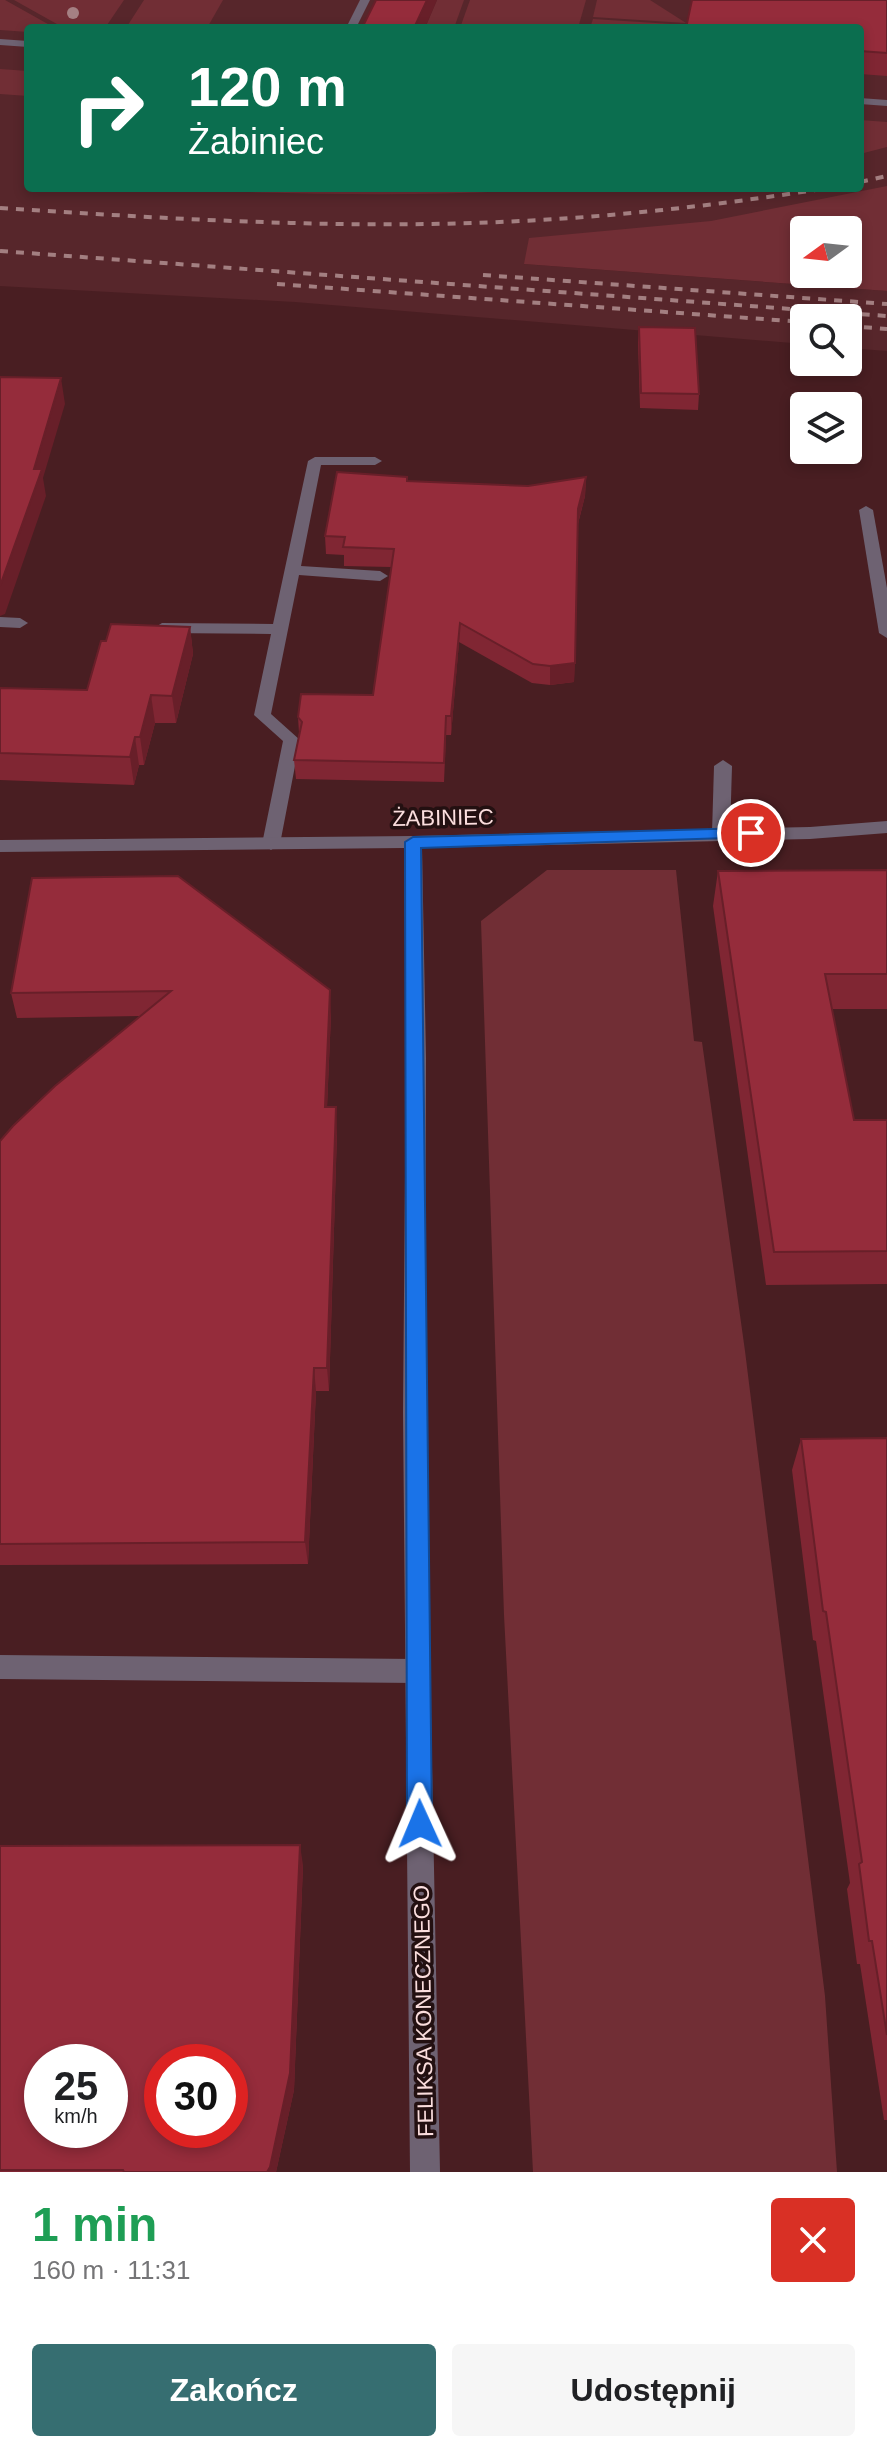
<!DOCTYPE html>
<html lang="pl">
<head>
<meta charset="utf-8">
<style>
	body { margin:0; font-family:Helvetica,sans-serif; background:#f6f6f6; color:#202124; height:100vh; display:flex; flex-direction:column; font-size:30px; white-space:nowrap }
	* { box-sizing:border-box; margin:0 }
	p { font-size:26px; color:#757577 }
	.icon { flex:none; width:44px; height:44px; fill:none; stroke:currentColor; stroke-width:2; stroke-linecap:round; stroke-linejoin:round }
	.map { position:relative; height:2172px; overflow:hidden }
	.side { display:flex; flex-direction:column; background:#fff; flex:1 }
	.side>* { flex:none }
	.guide { position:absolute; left:24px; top:24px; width:840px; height:168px; border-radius:8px; box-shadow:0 4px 12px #0003; background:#0b6e4f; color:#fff; overflow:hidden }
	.needle { width:52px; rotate:255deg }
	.fabs { position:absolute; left:790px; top:216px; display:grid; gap:16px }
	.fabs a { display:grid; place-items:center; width:72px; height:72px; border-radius:8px; background:#fff; box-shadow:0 4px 12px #0003; font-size:40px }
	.speed { position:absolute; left:24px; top:2044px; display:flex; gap:16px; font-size:40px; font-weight:700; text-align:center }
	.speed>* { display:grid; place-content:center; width:104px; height:104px; border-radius:50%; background:#fff; box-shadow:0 4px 12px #0003; line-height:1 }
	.speed small { font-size:20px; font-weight:400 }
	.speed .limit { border:12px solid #d22; background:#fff; color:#111 }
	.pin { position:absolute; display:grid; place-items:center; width:68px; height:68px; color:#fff; margin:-34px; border:4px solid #fff; border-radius:50%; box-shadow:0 2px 8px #0007 }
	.me { position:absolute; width:88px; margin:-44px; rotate:359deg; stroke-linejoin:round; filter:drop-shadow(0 0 6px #0008) }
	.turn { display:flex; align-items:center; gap:28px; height:168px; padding:0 32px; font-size:36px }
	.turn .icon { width:104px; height:104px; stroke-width:2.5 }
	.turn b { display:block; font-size:56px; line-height:68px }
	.round { display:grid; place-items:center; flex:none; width:84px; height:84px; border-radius:8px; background:#f6f6f6 }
	.overview { display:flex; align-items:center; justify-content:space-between; height:136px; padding:0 32px }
	h1 { font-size:48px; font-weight:600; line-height:60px; color:#1e9e55 }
	.button { display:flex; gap:16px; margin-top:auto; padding:16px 32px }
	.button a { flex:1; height:92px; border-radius:8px; background:#366e71; color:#fff; font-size:32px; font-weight:600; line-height:92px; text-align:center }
	.button a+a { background:#f6f6f6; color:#202124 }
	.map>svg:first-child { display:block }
</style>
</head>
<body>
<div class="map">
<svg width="887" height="2172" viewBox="0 0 887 2172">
	<rect width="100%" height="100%" fill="#491e22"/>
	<!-- built -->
	<path fill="#57262b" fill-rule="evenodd" d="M 0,0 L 887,0 L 887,209 L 524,264 L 887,291 L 887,351 L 848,348 L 848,318 L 804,318 L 804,344 L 295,302 L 0,286 ZM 28,28 L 860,28 L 860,188 L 28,188 Z"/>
	<!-- green -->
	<g fill="#712e35" fill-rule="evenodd">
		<polygon points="0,0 5,0 55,28 28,28 28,32 0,30"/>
		<polygon points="14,0 124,0 105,28 64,28"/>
		<polygon points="144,0 223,0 207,28 126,28"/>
		<polygon points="437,0 464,0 454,28 425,28"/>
		<polygon points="470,0 586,0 578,28 460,28"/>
		<polygon points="597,0 650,0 686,23 593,17"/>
		<polygon points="593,19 687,25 686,28 590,28"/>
		<polygon points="0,69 28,71 28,96 0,94"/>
		<polygon points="860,120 887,122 887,147 860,154"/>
		<path d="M 887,186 L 887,291 L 524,264 L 529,238 L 711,221 ZM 804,230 L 848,230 L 848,274 L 804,274 Z"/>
		<path d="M 126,188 L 558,188 C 414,199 270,193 126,188 Z"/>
		<polygon points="547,870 676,870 694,1041 702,1042 745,1351 825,1996 837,2172 533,2172 504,1615 481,921"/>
	</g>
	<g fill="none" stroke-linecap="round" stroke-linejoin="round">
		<!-- service -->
		<g fill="#6e6272" fill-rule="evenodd">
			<polygon points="360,0 370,0 356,28 346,28"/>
			<polygon points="0,39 28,41 28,47 0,45"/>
			<polygon points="860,98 887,100 887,106 860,104"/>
			<polygon points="315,457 375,457 382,461 375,465 321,465 301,566 380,571 388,576 380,581 299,575 271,714 300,740 280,844 271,850 262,844 283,741 254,715 271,634 162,633 154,628 162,623 273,624 308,461"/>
			<polygon points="866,506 873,510 887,588 887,638 879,633 859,510"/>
			<polygon points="0,617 20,618 28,623 20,628 0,627"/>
			<polygon points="723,760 732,766 730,833 721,839 712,833 714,766"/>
			<polygon points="0,1655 417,1659 426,1662 430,1671 426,1680 417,1683 0,1679"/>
		</g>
		<!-- minor -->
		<polygon fill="#6e6272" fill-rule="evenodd" points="887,821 887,833 810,839 422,848 426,1058 425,1412 440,2172 410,2172 403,1412 406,1058 404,848 0,852 0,840 413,836 810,827"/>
		<!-- rail -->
		<g stroke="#a37f81" stroke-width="4" stroke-dasharray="8 8" stroke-linecap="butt">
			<polyline points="860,182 887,176"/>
			<path d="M 0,208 C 173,219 347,230 521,221 C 624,216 726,204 828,188"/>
			<polyline points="0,251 887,316"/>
			<polyline points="483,275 887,304"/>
			<polyline points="277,284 804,322"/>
			<polyline points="848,326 887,329"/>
		</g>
	</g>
	<!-- trees -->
	<circle fill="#a58083" cx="73" cy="13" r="6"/>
	<!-- wall -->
	<g fill="#802633">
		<polygon points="887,0 887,76 860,74 860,28"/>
		<polygon points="639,327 699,394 698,410 640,408 638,342"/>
		<polygon points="586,477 585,496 578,524 574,682 550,685 532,683 459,642 451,735 446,735 444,782 296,779 294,760 299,733 298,717 373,695 391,567 344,566 344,555 326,554 325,536 407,482 528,486"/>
		<polygon points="190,627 193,654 176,723 155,723 144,765 139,765 134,785 0,780 0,688 87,690"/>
		<polygon points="887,870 887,1009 832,1009 854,1120 887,1120 887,1284 766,1285 713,906 718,871"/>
		<polygon points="32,878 331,1015 327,1107 337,1132 329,1391 316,1391 308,1564 0,1565 0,1141 140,1016 17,1018 11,993"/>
		<polygon points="887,1438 887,2120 884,2120 860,1964 857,1964 847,1889 850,1883 816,1641 813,1640 792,1470 801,1439"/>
		<polygon points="0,1846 303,1865 294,2090 276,2172 0,2172"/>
	</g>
	<!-- shaded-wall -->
	<g fill="#681f29">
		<polygon points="427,0 437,0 425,28 414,28"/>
		<polygon points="61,378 65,404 43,478 46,496 5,614 0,616 0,586"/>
		<polygon points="586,477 585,496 577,527 578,509"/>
		<polygon points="460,623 459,642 451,735 451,716"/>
		<polygon points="190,627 193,654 176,723 172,696"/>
		<polygon points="575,663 574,682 550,685 550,666"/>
		<polygon points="151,695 155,723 144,765 140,737"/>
		<polygon points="135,737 139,765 134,785 130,757"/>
		<polygon points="330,990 331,1015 326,1132 325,1107"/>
		<polygon points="336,1107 337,1132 329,1391 327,1368"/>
		<polygon points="314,1368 316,1391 308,1564 305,1542"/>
		<polygon points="300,1845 303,1865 294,2090 276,2172 267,2172"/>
	</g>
	<!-- building -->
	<g fill="#952c3b" stroke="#681f29" stroke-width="2" fill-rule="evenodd">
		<polygon points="376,0 427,0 414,28 362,28"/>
		<polygon points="692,0 887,0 887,53 860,51 860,28 686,28"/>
		<polygon points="639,327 695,328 699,394 641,393"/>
		<polygon points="0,377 61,378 34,469 42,469 0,586"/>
		<polygon points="337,472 407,477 407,481 528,486 586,477 578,509 575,663 550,666 533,664 460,623 451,716 446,716 444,763 294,760 302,722 298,717 301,694 373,695 394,549 343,547 345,537 325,536"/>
		<polygon points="111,624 190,627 172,696 151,695 140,737 135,737 130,757 0,753 0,688 87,690 101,641 106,641"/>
		<polygon points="887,870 887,974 825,974 854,1120 887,1120 887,1251 774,1252 718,871"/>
		<polygon points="178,876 330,990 325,1107 336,1107 327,1368 314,1368 305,1542 0,1544 0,1141 13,1126 55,1086 171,991 11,993 32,878"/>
		<polygon points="887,1438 887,2035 872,1941 869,1941 859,1864 862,1862 826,1612 823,1611 801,1439"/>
		<path d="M 300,1845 L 290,2073 L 270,2167 L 267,2172 L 124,2172 L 123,2170 L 0,2170 L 0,1846 ZM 42,2062 L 110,2062 L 110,2130 L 42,2130 ZM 162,2062 L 230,2062 L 230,2130 L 162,2130 Z"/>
	</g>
	<!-- route -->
	<polygon fill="#1a73e8" stroke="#114b97" stroke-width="2" points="751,828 759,833 757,837 421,848 432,1824 428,1832 420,1836 411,1832 407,1824 405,842 413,837"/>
	<g text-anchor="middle" stroke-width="7" stroke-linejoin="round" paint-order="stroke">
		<!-- street labels -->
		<g font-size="22" fill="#fbdede" stroke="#231011">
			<text transform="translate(443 817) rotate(-1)" y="8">ŻABINIEC</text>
			<text transform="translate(423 2011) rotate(-91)" y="8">FELIKSA KONECZNEGO</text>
		</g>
	</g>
</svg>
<div class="fabs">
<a><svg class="needle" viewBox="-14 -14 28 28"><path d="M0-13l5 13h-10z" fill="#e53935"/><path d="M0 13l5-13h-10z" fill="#757577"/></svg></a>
<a><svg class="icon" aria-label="search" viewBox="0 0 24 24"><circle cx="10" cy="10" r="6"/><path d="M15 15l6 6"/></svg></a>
<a><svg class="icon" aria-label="layers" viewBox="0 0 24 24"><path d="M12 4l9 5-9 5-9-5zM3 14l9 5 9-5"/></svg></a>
</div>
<div class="speed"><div>25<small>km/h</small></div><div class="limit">30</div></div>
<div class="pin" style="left:751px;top:833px;background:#d93025"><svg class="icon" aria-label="arrive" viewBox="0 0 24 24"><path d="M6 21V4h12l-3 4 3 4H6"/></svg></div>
<svg class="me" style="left:420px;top:1824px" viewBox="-20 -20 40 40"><path d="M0-17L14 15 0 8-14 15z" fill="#1a73e8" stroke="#fff" stroke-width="4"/></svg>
<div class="guide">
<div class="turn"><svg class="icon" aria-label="right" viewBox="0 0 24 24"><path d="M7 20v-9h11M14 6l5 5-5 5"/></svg><div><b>120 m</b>Żabiniec</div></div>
</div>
</div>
<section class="side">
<div class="overview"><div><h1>1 min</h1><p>160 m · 11:31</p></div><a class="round" style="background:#d93025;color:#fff"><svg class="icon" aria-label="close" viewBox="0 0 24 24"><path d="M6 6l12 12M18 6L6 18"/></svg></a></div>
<div class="button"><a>Zakończ</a><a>Udostępnij</a></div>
</section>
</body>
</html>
